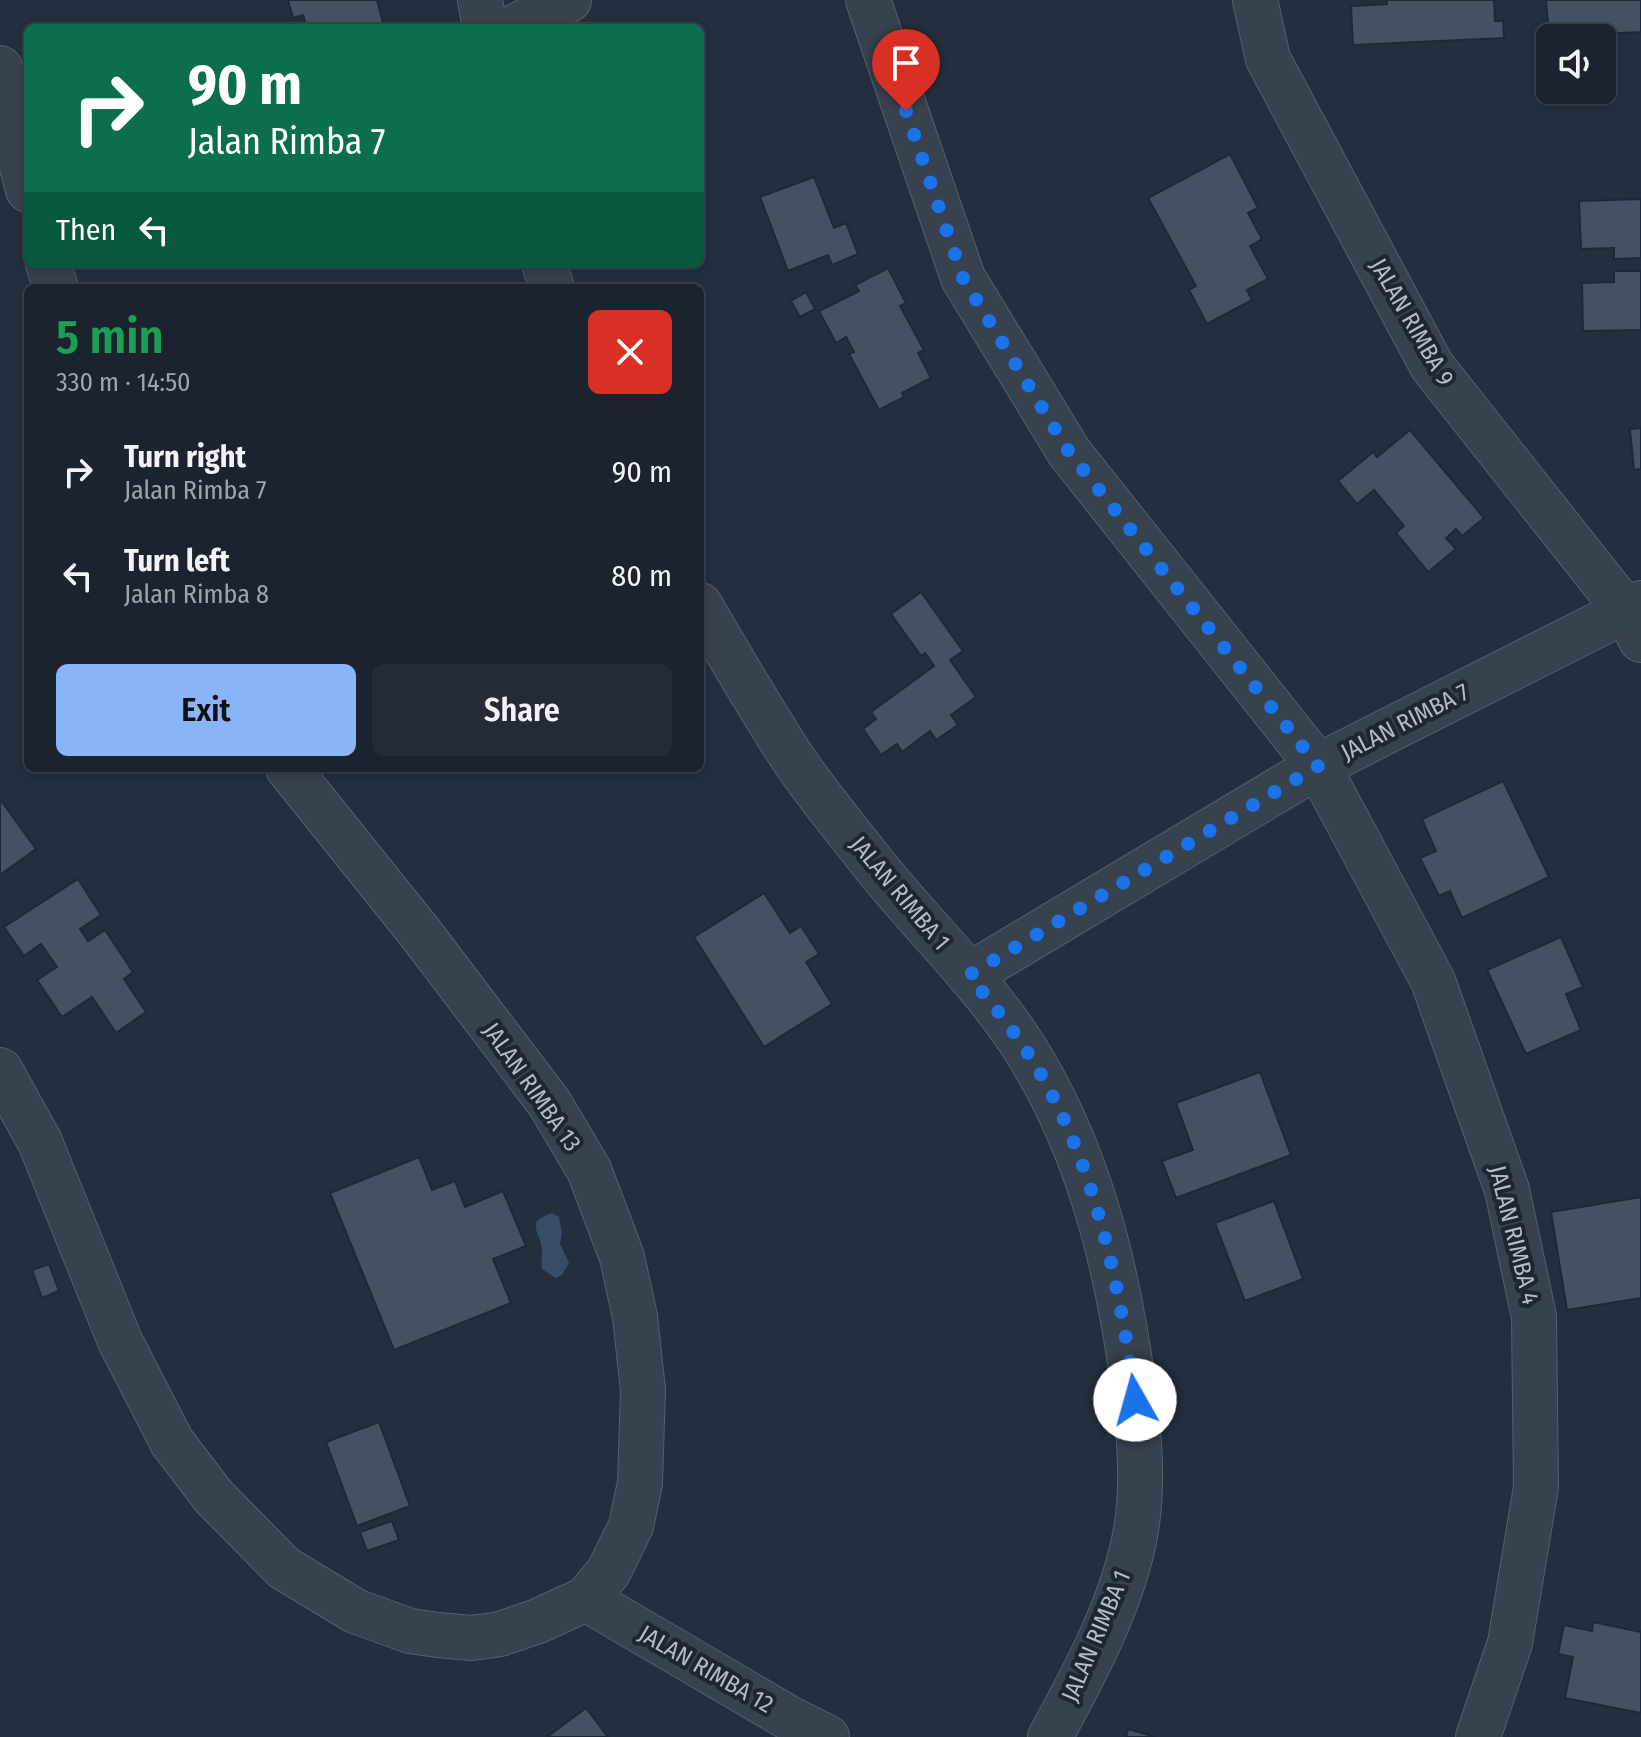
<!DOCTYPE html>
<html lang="en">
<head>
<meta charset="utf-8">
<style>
	body { margin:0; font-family:"Fira Sans Condensed",sans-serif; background:#242b36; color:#f1f3f6; height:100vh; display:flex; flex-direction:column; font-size:30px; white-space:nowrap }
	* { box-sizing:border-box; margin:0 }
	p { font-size:26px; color:#a0a4aa }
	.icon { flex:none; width:44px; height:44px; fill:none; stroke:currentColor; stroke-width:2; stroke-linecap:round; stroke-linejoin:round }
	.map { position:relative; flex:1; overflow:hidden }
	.sheet { position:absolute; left:24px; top:284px; width:680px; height:488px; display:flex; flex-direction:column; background:#1b232e; border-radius:12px; box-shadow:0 4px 12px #0003,0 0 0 2px #39404a }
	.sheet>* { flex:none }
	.hud { position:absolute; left:24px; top:24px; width:680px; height:244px; border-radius:12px; box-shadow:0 4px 12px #0003,0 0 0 2px #39404a; background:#0b6e4f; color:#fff; overflow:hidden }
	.fabs { position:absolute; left:1536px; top:24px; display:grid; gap:16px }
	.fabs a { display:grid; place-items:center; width:80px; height:80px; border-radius:12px; background:#1b232e; box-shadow:0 4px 12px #0003,0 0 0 2px #39404a; font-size:40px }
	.pin { position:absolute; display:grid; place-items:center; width:68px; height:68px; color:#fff; margin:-82px -34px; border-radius:50% 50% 50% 0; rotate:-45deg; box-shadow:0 0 8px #0007 }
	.pin .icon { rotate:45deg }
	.me { position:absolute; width:88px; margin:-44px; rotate:353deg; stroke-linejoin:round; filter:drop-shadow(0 0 6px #0008) }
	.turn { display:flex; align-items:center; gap:28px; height:168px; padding:0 32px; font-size:36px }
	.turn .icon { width:104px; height:104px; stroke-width:2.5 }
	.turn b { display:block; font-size:56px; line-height:68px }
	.then { display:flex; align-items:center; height:76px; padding:0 32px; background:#0003; gap:16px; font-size:30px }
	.round { display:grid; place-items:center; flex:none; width:84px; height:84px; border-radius:12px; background:#242b36 }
	.headline { display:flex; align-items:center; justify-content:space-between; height:136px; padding:0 32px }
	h1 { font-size:48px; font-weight:600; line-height:60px; color:#1e9e55 }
	.cta { display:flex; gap:16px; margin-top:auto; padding:16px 32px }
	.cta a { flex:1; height:92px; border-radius:12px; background:#8ab4f8; color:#111; font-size:32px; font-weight:600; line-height:92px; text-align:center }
	.cta a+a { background:#242b36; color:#f1f3f6 }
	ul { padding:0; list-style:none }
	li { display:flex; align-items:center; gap:24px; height:104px; padding:0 32px }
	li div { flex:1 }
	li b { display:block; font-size:30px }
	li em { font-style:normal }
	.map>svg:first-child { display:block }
</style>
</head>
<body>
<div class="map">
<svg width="1641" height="1737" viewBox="0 0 1641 1737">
	<rect width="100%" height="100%" fill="#242f3e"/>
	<!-- water -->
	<path fill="#394c67" d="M 552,1213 L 559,1217 L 562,1233 L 560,1244 L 569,1263 L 562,1275 L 556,1278 L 542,1269 C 541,1262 542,1256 542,1249 C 540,1231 524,1222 552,1213 Z"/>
	<!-- building -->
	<g fill="#455162" stroke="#1f2835" stroke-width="2">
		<polygon points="288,0 377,0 384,26 294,28 306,25 303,15 293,18"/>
		<polygon points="1387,0 1494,0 1495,21 1503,21 1504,38 1353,45 1351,6 1387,4"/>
		<polygon points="1546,0 1641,0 1641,32 1540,37 1540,25 1548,25"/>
		<polygon points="1230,154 1258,208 1248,213 1262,239 1250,246 1268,279 1247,290 1252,300 1207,324 1189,290 1196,286 1148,198"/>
		<polygon points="814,177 834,228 846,223 858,254 832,265 828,255 788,271 760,197"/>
		<polygon points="1641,199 1641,258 1614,259 1614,248 1581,249 1579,201"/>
		<polygon points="888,268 906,303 900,306 924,350 918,353 931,378 902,393 904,397 879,410 849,354 854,352 846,337 836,343 819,311 859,291 855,285"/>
		<polygon points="1614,271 1641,271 1641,330 1583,331 1582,283 1614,282"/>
		<polygon points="806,292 815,309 800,317 791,301"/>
		<polygon points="1641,428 1641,469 1634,470 1630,429"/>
		<polygon points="1410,430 1484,518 1462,536 1456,529 1446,538 1456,549 1428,572 1396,533 1404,526 1374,490 1357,504 1338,481 1373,452 1377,457"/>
		<polygon points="921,592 963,651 950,660 976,697 951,715 958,725 936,740 930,731 902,752 897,744 881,755 863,729 876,719 871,712 934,666 925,653 921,656 891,614"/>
		<polygon points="1503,781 1549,877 1462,918 1450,891 1439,896 1420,858 1436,851 1422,819"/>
		<polygon points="0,799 36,849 0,875"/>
		<polygon points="78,879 101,915 80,929 88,941 105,930 133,972 124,979 146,1012 116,1033 92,997 62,1017 37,980 57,967 41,944 24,956 4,927"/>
		<polygon points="764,893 790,933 801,926 819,954 806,962 832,1004 764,1047 694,937"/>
		<polygon points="1561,937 1583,987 1566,994 1581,1030 1526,1054 1487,970"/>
		<polygon points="1260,1072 1291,1155 1176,1198 1162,1161 1193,1150 1176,1103"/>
		<polygon points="419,1157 432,1190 455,1181 465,1207 503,1191 526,1246 493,1259 511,1303 394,1350 330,1193"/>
		<polygon points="1641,1197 1641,1298 1567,1310 1551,1212"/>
		<polygon points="1274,1201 1303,1279 1245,1301 1215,1223"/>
		<polygon points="49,1264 59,1291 42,1298 32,1270"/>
		<polygon points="379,1422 410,1506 357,1526 326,1442"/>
		<polygon points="392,1521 399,1540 367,1551 360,1532"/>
		<polygon points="1593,1622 1641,1632 1641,1713 1565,1698 1573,1657 1558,1654 1564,1625 1592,1631"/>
		<polygon points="586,1708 608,1737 547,1737"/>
		<polygon points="1128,1729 1156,1737 1126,1737"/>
	</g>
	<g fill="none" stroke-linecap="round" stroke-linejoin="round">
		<!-- minor casing -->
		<g stroke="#565f6c" stroke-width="46">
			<g id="minor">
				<polyline points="480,0 485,28"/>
				<polyline points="868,0 963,278 1069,452 1318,766 1433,981 1507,1190 1534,1317 1536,1487 1510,1643 1478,1737"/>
				<polyline points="1255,0 1268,59 1432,366 1626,611 1641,640"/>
				<polyline points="512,28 569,0"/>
				<polyline points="0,68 3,94 28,190"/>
				<polyline points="48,264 56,288"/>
				<polyline points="544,264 552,288"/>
				<path d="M 700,605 C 729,655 758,705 790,754 C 814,791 844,826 871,861 C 920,923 979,978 1022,1044 C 1088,1146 1117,1265 1133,1383 C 1139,1432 1144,1481 1136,1530 C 1124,1601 1084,1675 1050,1737"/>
				<polyline points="969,975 1318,766 1641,603"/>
				<polyline points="0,1070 40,1142 120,1341 172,1442 214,1497 284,1568 355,1611 410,1631 438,1635 472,1638 500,1634 538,1621 586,1599 609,1571 631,1526 640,1483 643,1390 635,1317 622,1257 589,1170 550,1104 421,934 288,768"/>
				<polyline points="586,1599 789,1718 827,1737"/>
			</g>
		</g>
		<!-- minor -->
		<use href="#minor" stroke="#38414e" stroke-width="44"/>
	</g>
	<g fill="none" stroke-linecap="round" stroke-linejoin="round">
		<!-- route -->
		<path stroke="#1a73e8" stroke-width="14" stroke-dasharray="0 25.2" d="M 906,111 L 963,278 L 1069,452 L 1318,766 L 969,975 C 986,997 1005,1019 1021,1043 C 1092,1146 1119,1279 1135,1400"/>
	</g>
	<g text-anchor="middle" stroke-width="8" stroke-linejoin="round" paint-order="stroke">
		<!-- street labels -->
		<g font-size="24" fill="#b4bcc9" stroke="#1d2633">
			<text transform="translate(1412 322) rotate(60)" y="8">JALAN RIMBA 9</text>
			<text transform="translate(1405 722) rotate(-27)" y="8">JALAN RIMBA 7</text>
			<text transform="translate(900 893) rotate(50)" y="8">JALAN RIMBA 1</text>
			<text transform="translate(532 1087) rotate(55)" y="8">JALAN RIMBA 13</text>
			<text transform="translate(1514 1235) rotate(76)" y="8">JALAN RIMBA 4</text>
			<text transform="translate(1096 1636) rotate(-67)" y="8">JALAN RIMBA 1</text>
			<text transform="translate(706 1669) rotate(30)" y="8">JALAN RIMBA 12</text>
		</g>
	</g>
</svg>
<div class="fabs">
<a><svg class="icon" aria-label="sound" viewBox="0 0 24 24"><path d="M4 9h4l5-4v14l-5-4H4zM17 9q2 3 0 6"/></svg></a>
</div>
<div class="pin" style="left:906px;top:111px;background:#d93025"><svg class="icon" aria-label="arrive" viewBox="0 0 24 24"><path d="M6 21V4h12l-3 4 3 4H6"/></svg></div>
<svg class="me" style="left:1135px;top:1400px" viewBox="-20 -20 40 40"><circle r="19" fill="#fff"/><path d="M0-13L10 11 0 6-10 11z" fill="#1a73e8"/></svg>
<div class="hud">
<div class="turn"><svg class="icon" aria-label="right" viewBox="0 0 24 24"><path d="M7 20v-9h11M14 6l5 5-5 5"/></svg><div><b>90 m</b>Jalan Rimba 7</div></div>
<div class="then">Then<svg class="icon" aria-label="left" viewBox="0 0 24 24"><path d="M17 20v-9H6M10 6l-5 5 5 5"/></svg></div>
</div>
<section class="sheet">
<div class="headline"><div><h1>5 min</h1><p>330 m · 14:50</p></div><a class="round" style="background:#d93025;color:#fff"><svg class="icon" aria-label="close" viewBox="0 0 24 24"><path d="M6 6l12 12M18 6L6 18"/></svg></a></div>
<ul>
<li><svg class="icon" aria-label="right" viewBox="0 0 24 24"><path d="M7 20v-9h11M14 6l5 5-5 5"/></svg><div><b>Turn right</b><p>Jalan Rimba 7</p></div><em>90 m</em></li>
<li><svg class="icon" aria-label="left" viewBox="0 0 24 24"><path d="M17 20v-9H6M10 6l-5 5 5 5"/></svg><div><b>Turn left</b><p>Jalan Rimba 8</p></div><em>80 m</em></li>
</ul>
<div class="cta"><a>Exit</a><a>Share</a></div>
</section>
</div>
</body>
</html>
